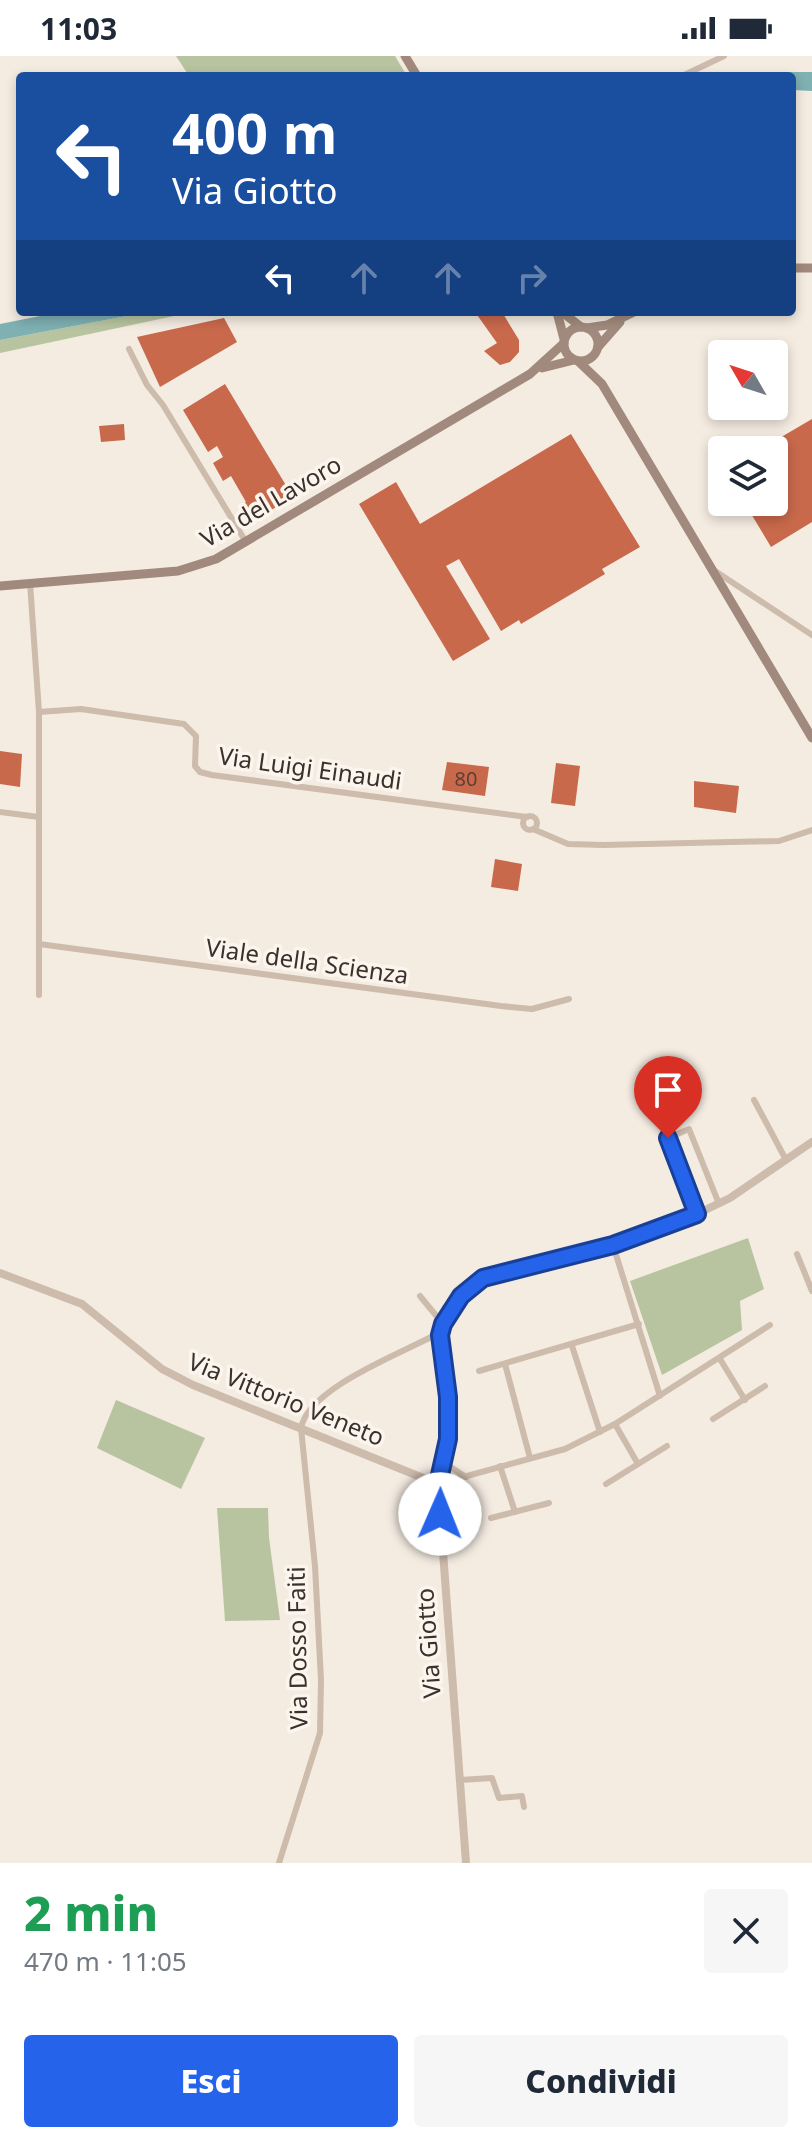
<!DOCTYPE html>
<html lang="it">
<head>
<meta charset="utf-8">
<style>
	body { margin:0; font-family:"Noto Sans",sans-serif; background:#f6f6f7; color:#1f2937; height:100vh; display:flex; flex-direction:column; font-size:30px; white-space:nowrap }
	* { box-sizing:border-box; margin:0 }
	p { font-size:26px; color:#747a83 }
	.icon { flex:none; width:44px; height:44px; fill:none; stroke:currentColor; stroke-width:2; stroke-linecap:round; stroke-linejoin:round }
	.map { position:relative; height:1807px; overflow:hidden }
	.drawer { display:flex; flex-direction:column; background:#fff; flex:1 }
	.drawer>* { flex:none }
	.top-card { position:absolute; left:16px; top:16px; width:780px; height:244px; border-radius:8px; box-shadow:0 4px 12px #0003; background:#1a4fa0; color:#fff; overflow:hidden }
	.needle { width:52px; rotate:309deg }
	.tools { position:absolute; left:708px; top:284px; display:grid; gap:16px }
	.tools a { display:grid; place-items:center; width:80px; height:80px; border-radius:8px; background:#fff; box-shadow:0 4px 12px #0003; font-size:40px }
	.pin { position:absolute; display:grid; place-items:center; width:68px; height:68px; color:#fff; margin:-82px -34px; border-radius:50% 50% 50% 0; rotate:-45deg; box-shadow:0 0 8px #0007 }
	.pin .icon { rotate:45deg }
	.me { position:absolute; width:88px; margin:-44px; rotate:1deg; stroke-linejoin:round; filter:drop-shadow(0 0 6px #0008) }
	.turn { display:flex; align-items:center; gap:28px; height:168px; padding:0 24px; font-size:36px }
	.turn .icon { width:104px; height:104px; stroke-width:2.5 }
	.turn b { display:block; font-size:56px; line-height:68px }
	.lanes { display:flex; align-items:center; height:76px; padding:0 24px; background:#0003; justify-content:center; gap:40px; direction:ltr }
	.lanes .off { opacity:.35 }
	.round { display:grid; place-items:center; flex:none; width:84px; height:84px; border-radius:8px; background:#f6f6f7 }
	.headline { display:flex; align-items:center; justify-content:space-between; height:136px; padding:0 24px }
	h1 { font-size:48px; font-weight:800; line-height:60px; color:#1e9e55 }
	.action { display:flex; gap:16px; margin-top:auto; padding:16px 24px }
	.action a { flex:1; height:92px; border-radius:8px; background:#2563eb; color:#fff; font-size:32px; font-weight:800; line-height:92px; text-align:center }
	.action a+a { background:#f6f6f7; color:#1f2937 }
	.status { display:flex; justify-content:space-between; align-items:center; height:56px; padding:0 40px; background:#fff; direction:ltr }
	.status svg { height:22px; fill:currentColor }
	.map>svg:first-child { display:block }
</style>
</head>
<body>
<div class="status"><b>11:03</b><svg viewBox="0 0 49 12"><path d="M0 12V9h3v3zM5 12V6h3v6zM10 12V3h3v9zM15 12V0h3v12zM26 1h20v11H26zM47 4h2v5h-2z"/></svg></div>
<div class="map">
<svg width="812" height="1807" viewBox="0 0 812 1807">
	<rect width="100%" height="100%" fill="#f4ebe1"/>
	<!-- green -->
	<g fill="#b8c4a0">
		<polygon points="176,0 395,0 407,20 189,20"/>
		<polygon points="148,256 193,256 0,297 0,284"/>
		<polygon points="748,1182 764,1233 740,1245 742,1274 662,1319 630,1225"/>
		<polygon points="116,1344 205,1382 181,1433 97,1392"/>
		<polygon points="217,1452 268,1452 269,1482 280,1564 225,1565"/>
	</g>
	<!-- water -->
	<g fill="#7fb0b2">
		<polygon points="748,16 812,16 812,35 792,34 792,20 730,20"/>
		<polygon points="60,256 148,256 0,284 0,268"/>
	</g>
	<!-- building -->
	<g fill="#c8694b">
		<polygon points="475,256 502,256 519,284 519,296 510,306 500,309 484,295 497,287"/>
		<polygon points="224,262 237,286 160,331 137,281"/>
		<polygon points="225,328 293,441 251,466 241,449 246,446 231,420 223,425 213,407 223,401 217,390 208,396 183,354"/>
		<polygon points="812,363 812,466 771,491 744,446 774,446 774,394 759,394"/>
		<polygon points="124,368 125,384 101,386 99,370"/>
		<polygon points="571,378 640,491 602,513 605,518 521,568 519,564 501,575 459,503 446,510 490,583 453,605 359,448 396,426 420,468"/>
		<polygon points="0,695 22,698 20,731 0,728"/>
		<polygon points="447,706 489,711 485,740 442,734"/>
		<polygon points="556,707 580,710 575,750 551,747"/>
		<polygon points="694,725 739,730 736,757 694,751"/>
		<polygon points="495,803 522,808 518,835 491,831"/>
	</g>
	<g fill="none" stroke-linecap="round" stroke-linejoin="round">
		<!-- minor -->
		<g stroke="#cdbbac" stroke-width="6">
			<polyline points="682,20 724,0"/>
			<polyline points="129,293 147,329 163,349 246,486"/>
			<polyline points="715,515 812,579"/>
			<polyline points="30,527 39,656 39,939"/>
			<polyline points="39,656 81,653 184,668 196,680 195,710 200,716 212,719 527,761"/>
			<polyline points="0,756 39,761"/>
			<circle cx="530" cy="767" r="7"/>
			<polyline points="533,773 568,788 603,789 779,785 812,774"/>
			<polyline points="39,888 501,950 532,953 569,943"/>
			<polyline points="754,1044 785,1102"/>
			<polyline points="697,1158 668,1082 689,1073 719,1148"/>
			<polyline points="613,1189 660,1340"/>
			<polyline points="797,1198 812,1235"/>
			<polyline points="420,1240 443,1268"/>
			<polyline points="572,1290 600,1376"/>
			<polyline points="720,1303 745,1344"/>
			<polyline points="505,1308 530,1402"/>
			<polyline points="479,1315 639,1268"/>
			<polyline points="713,1363 765,1330"/>
			<polyline points="615,1368 638,1408"/>
			<polyline points="443,1406 466,1421"/>
			<polyline points="500,1410 515,1456"/>
			<polyline points="438,1428 565,1393 615,1368 770,1269"/>
			<polyline points="606,1428 667,1390"/>
			<polyline points="491,1462 549,1447"/>
			<polyline points="460,1724 492,1722 499,1742 522,1740 524,1751"/>
			<path d="M 279,1807 L 320,1677 L 321,1624 L 315,1510 L 301,1372 C 308,1333 397,1299 431,1281 L 440,1279"/>
		</g>
		<!-- tertiary -->
		<g stroke="#cdbbac" stroke-width="8">
			<polyline points="0,1217 82,1248 162,1313 193,1329 438,1428"/>
			<polyline points="466,1807 438,1428 448,1383 448,1341 440,1279 451,1254 471,1230 483,1222 613,1189 697,1158 730,1142 812,1086"/>
		</g>
		<!-- secondary -->
		<g stroke="#a18a7d" stroke-width="9">
			<polyline points="405,0 417,20"/>
			<polyline points="792,212 812,212"/>
			<polyline points="557,256 564,283"/>
			<polyline points="562,256 581,271"/>
			<circle cx="581" cy="288" r="17"/>
			<polyline points="587,272 607,269 634,256"/>
			<polyline points="598,291 620,266"/>
			<polyline points="578,305 602,328 812,682"/>
			<polyline points="542,312 574,304"/>
			<polyline points="0,530 178,515 216,503 530,318 564,287"/>
		</g>
	</g>
	<g fill="none" stroke-linecap="round" stroke-linejoin="round">
		<!-- route casing -->
		<g stroke="#184099" stroke-width="20">
			<polyline id="route" points="440,1458 438,1428 448,1383 448,1341 440,1279 443,1268 461,1240 483,1222 613,1189 697,1158 668,1082"/>
		</g>
		<!-- route -->
		<use href="#route" stroke="#2563eb" stroke-width="14"/>
	</g>
	<g text-anchor="middle" stroke-width="7" stroke-linejoin="round" paint-order="stroke">
		<!-- number labels -->
		<g font-size="20" fill="#5e3e33">
			<text x="466" y="730">80</text>
		</g>
		<!-- street labels -->
		<g font-size="24" fill="#3b302b" stroke="#fbf5ee">
			<text transform="translate(271 446) rotate(-30)" y="8">Via del Lavoro</text>
			<text transform="translate(310 713) rotate(8)" y="8">Via Luigi Einaudi</text>
			<text transform="translate(307 906) rotate(8)" y="8">Viale della Scienza</text>
			<text transform="translate(286 1344) rotate(22)" y="8">Via Vittorio Veneto</text>
			<text transform="translate(429 1587) rotate(-94)" y="8">Via Giotto</text>
			<text transform="translate(298 1592) rotate(-91)" y="8">Via Dosso Faiti</text>
		</g>
	</g>
</svg>
<div class="tools">
<a><svg class="needle" viewBox="-14 -14 28 28"><path d="M0-13l5 13h-10z" fill="#e53935"/><path d="M0 13l5-13h-10z" fill="#747a83"/></svg></a>
<a><svg class="icon" aria-label="layers" viewBox="0 0 24 24"><path d="M12 4l9 5-9 5-9-5zM3 14l9 5 9-5"/></svg></a>
</div>
<div class="pin" style="left:668px;top:1082px;background:#d93025"><svg class="icon" aria-label="arrive" viewBox="0 0 24 24"><path d="M6 21V4h12l-3 4 3 4H6"/></svg></div>
<svg class="me" style="left:440px;top:1458px" viewBox="-20 -20 40 40"><circle r="19" fill="#fff"/><path d="M0-13L10 11 0 6-10 11z" fill="#2563eb"/></svg>
<div class="top-card">
<div class="turn"><svg class="icon" aria-label="left" viewBox="0 0 24 24"><path d="M17 20v-9H6M10 6l-5 5 5 5"/></svg><div><b>400 m</b>Via Giotto</div></div>
<div class="lanes"><svg class="icon" aria-label="left" viewBox="0 0 24 24"><path d="M17 20v-9H6M10 6l-5 5 5 5"/></svg><svg class="icon off" aria-label="ahead" viewBox="0 0 24 24"><path d="M12 20V5M6 11l6-6 6 6"/></svg><svg class="icon off" aria-label="ahead" viewBox="0 0 24 24"><path d="M12 20V5M6 11l6-6 6 6"/></svg><svg class="icon off" aria-label="right" viewBox="0 0 24 24"><path d="M7 20v-9h11M14 6l5 5-5 5"/></svg></div>
</div>
</div>
<section class="drawer">
<div class="headline"><div><h1>2 min</h1><p>470 m · 11:05</p></div><a class="round"><svg class="icon" aria-label="close" viewBox="0 0 24 24"><path d="M6 6l12 12M18 6L6 18"/></svg></a></div>
<div class="action"><a>Esci</a><a>Condividi</a></div>
</section>
</body>
</html>
